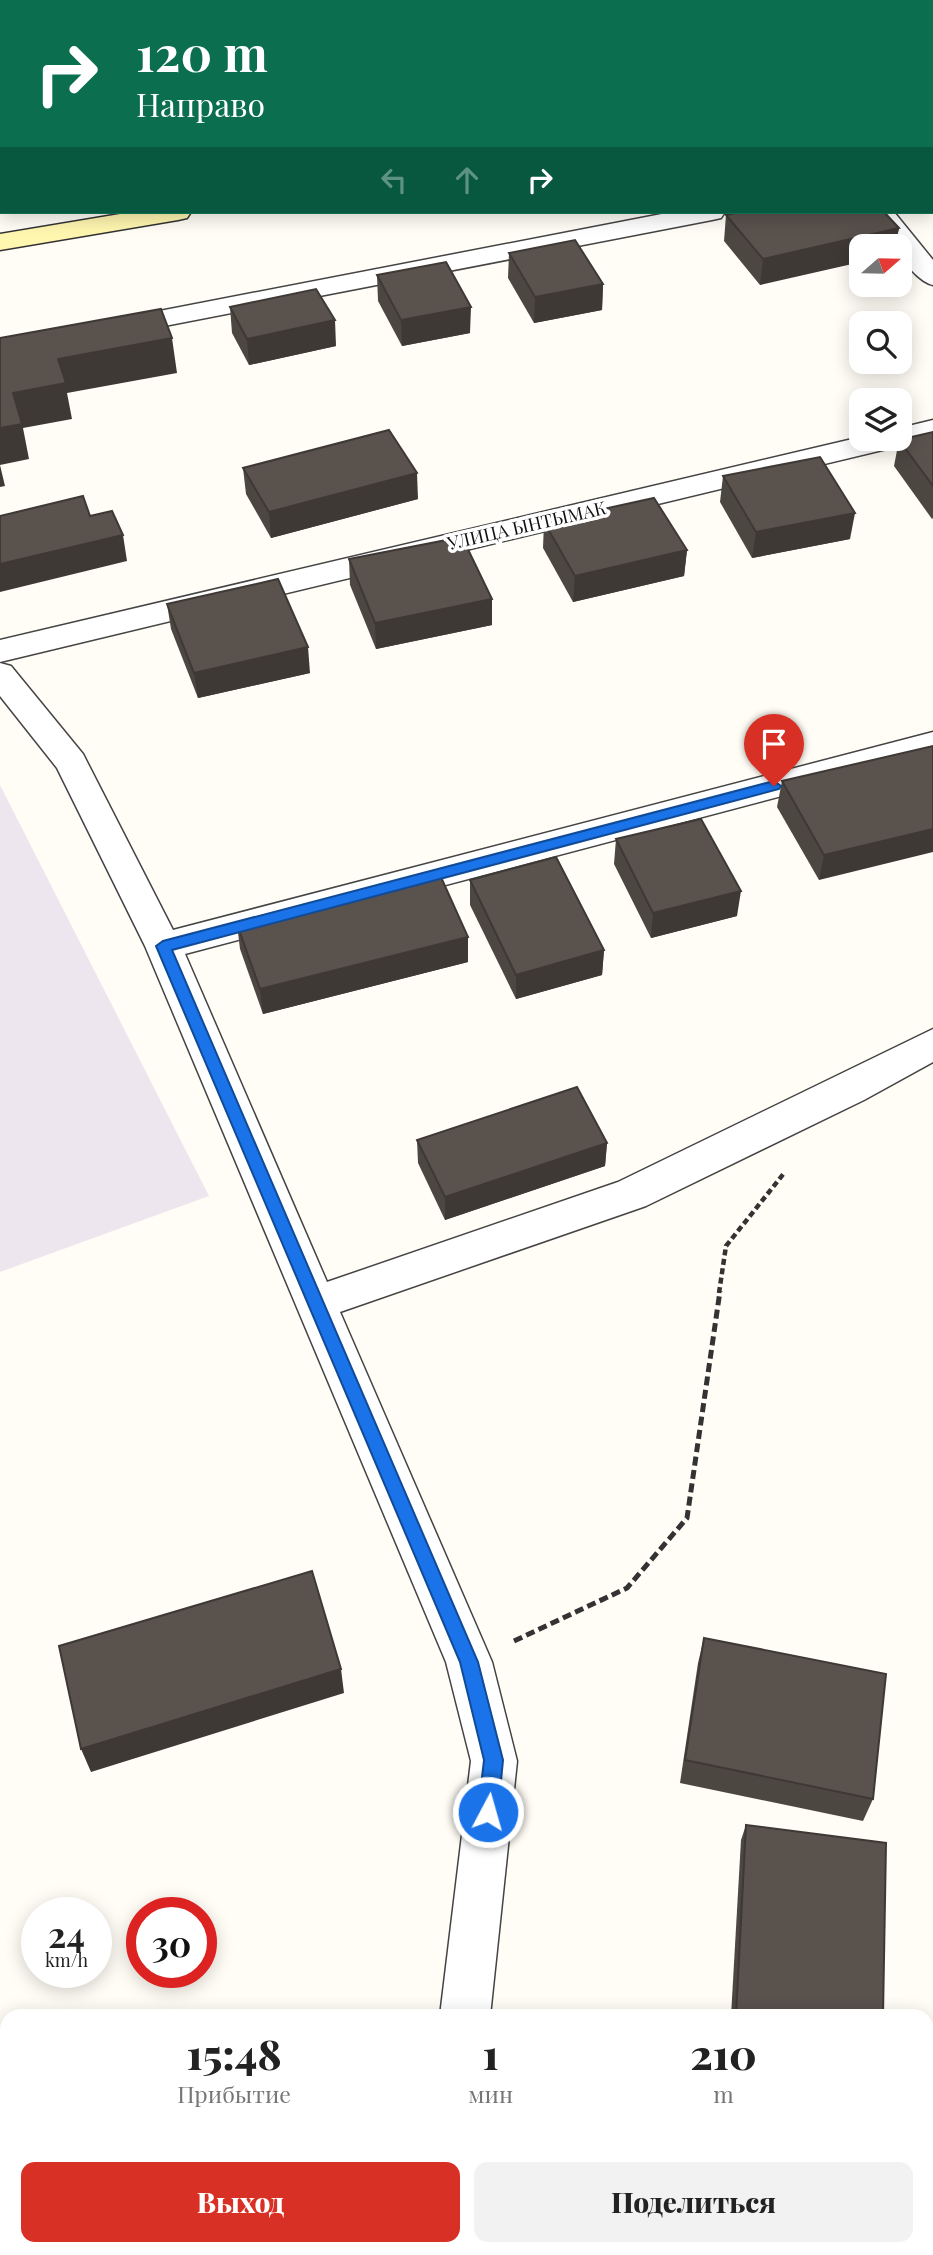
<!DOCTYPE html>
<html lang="ru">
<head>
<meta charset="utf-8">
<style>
	body { margin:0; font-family:"Playfair Display",serif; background:#f2f2f2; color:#222; height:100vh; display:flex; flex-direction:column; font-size:26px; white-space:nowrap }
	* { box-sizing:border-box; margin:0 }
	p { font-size:23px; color:#767676 }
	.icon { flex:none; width:38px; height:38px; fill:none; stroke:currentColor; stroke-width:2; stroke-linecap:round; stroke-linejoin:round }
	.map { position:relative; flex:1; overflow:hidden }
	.side { position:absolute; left:0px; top:2009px; width:934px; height:247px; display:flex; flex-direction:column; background:#fff; border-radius:21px 21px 0 0; box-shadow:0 4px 18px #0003 }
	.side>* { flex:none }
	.top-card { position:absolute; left:0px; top:0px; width:934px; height:214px; box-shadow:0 4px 18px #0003; background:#0b6e4f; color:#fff; overflow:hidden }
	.needle { width:46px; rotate:70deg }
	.fabs { position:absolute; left:849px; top:234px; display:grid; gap:14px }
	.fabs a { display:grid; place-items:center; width:63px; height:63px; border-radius:14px; background:#fff; box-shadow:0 4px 18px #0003; font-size:35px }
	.speed { position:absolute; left:21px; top:1897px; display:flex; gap:14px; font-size:35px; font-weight:700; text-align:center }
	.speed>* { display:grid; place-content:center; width:91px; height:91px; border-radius:50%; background:#fff; box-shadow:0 4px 18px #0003; line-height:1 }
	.speed small { font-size:18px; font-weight:400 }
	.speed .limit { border:10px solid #d22; background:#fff; color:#111 }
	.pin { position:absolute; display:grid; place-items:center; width:60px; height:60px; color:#fff; margin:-72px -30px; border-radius:50% 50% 50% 0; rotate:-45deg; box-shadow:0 0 7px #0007 }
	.pin .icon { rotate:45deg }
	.me { position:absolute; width:77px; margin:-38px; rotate:6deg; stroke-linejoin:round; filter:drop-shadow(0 0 5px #0008) }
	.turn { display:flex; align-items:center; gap:24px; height:147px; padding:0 21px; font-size:32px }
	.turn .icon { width:91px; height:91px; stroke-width:2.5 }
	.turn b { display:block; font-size:49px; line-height:60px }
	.lanes { display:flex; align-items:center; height:66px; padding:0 21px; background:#0003; justify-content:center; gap:35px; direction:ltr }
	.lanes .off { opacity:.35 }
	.eta { display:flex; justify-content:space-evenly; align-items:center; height:119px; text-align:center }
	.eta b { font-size:42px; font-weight:800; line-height:49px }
	.action { display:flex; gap:14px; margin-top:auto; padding:14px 21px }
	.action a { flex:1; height:80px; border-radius:14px; background:#d93025; color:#fff; font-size:28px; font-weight:800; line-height:80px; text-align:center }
	.action a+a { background:#f2f2f2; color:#222 }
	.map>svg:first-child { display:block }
</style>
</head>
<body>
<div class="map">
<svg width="933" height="2255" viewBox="0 0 933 2255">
	<rect width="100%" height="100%" fill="#fffdf5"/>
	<!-- industrial -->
	<polygon fill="#eee6ef" points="0,785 209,1196 0,1272"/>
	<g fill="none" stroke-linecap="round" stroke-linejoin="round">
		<!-- canal -->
		<g fill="#b9e0f7" fill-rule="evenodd">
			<polygon points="575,0 622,0 574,2"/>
			<rect x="0" y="66" width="2" height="22"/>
		</g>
		<!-- street casing -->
		<g stroke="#444" stroke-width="3">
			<g id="street">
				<polygon points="672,212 725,212 721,218 712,220 113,336 103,334 99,328 103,322 113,320"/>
				<path d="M 867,212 L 894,212 L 933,260 L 933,285 C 920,282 900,261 900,247 L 894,247 Z"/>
				<polygon points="933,420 933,438 0,662 0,640 861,437 861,439 900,439 900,428"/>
				<polygon points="0,663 11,666 83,754 173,930 933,732 933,756 185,954 327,1282 618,1182 933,1029 933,1062 864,1100 646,1206 340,1312 492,1662 517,1761 490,2016 440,2016 471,1761 446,1662 145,946 57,768 0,696"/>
				<polygon points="413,2249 467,2249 466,2255 412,2255"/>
			</g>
		</g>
		<!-- secondary casing -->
		<g stroke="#333" stroke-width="3">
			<polygon id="secondary" points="132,212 191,212 187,218 178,220 0,250 0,234"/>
		</g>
		<!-- path-far2 -->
		<polyline stroke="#333" stroke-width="3.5" stroke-dasharray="5 2.5" stroke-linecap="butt" points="782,2 793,0"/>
		<!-- path-far1 -->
		<polyline stroke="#333" stroke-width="4.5" stroke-dasharray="6 3.5" stroke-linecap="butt" points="719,1293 726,1246 785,1172"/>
		<!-- path -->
		<polyline stroke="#333" stroke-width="5" stroke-dasharray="9 4.5" stroke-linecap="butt" points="514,1641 627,1588 687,1518 720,1291"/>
		<!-- street -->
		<use href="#street" fill="#fff" fill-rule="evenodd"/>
		<!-- secondary -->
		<use href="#secondary" fill="#fff6b0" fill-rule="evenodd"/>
	</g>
	<!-- wall -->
	<g fill="#4d4742">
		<polygon points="726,215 899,228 895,247 861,247 760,285 724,241"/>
		<polygon points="509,253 603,284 602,310 534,323 508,278"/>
		<polygon points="377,275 470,333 402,346 378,301"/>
		<polygon points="230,307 336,346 249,365 232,333"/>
		<polygon points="933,432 933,518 932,519 894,466 899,440"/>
		<polygon points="243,468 418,499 271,538 246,494"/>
		<polygon points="723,476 850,539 752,558 720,502"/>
		<polygon points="544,522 687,550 684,576 573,602 543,548"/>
		<polygon points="349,559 492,599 492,625 376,649 350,585"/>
		<polygon points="167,604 310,673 198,698 171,629"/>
		<polygon points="933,746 819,880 777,807 782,781"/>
		<polygon points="616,839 737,916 651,938 614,864"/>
		<polygon points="470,880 604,950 602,975 516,999 470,905"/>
		<polygon points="237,924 468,962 263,1014 240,949"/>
		<polygon points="417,1140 607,1143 605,1166 445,1220 418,1163"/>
		<polygon points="704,1638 873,1799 863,1821 680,1783 698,1663"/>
		<polygon points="746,1825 883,2016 731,2016 741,1840"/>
	</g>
	<!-- shaded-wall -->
	<g fill="#3f3936">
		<polygon points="899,228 895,247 861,247 861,262 760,285 763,259"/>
		<polygon points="603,284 602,310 534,323 535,297"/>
		<polygon points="471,307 470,333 402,346 401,320"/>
		<polygon points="335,320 336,346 249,365 247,339"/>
		<polygon points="172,338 177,373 67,393 72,419 23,428 29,459 0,465 5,486 0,487 0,428 13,393 58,359"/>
		<polygon points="417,473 418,499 271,538 269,512"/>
		<polygon points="855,513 850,539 752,558 756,532"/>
		<polygon points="123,535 127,561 0,592 0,564"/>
		<polygon points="687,550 684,576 573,602 575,576"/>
		<polygon points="492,599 492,625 376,649 375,623"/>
		<polygon points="308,647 310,673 198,698 194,673"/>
		<polygon points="933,829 933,852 819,880 824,855"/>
		<polygon points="741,891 737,916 651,938 653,913"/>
		<polygon points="468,937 468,962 263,1014 260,989"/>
		<polygon points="604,950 602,975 516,999 516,975"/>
		<polygon points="607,1143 605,1166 445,1220 445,1197"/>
		<polygon points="341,1669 344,1693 91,1772 81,1749"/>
		<polygon points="346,2249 350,2249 350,2255 345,2255"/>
	</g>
	<!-- building -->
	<g fill="#5a524d" stroke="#3f3936" stroke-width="2">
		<polygon points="740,212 884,212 899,228 763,259 726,215"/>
		<polygon points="575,240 603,284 535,297 509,253"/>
		<polygon points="446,262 471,307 401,320 377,275"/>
		<polygon points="316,289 335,320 247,339 230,307"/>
		<polygon points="161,309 172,338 58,359 66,383 13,393 22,424 0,428 0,338"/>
		<polygon points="389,430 417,473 269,512 243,468"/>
		<polygon points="933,432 933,486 899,440"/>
		<polygon points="820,457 855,513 756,532 723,476"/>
		<polygon points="83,496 90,516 112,511 123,535 0,564 0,516"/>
		<polygon points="654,498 687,550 575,576 544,522"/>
		<polygon points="462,537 492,599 375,623 349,559"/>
		<polygon points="278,579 308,647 194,673 167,604"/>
		<polygon points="933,746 933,829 824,855 782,781"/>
		<polygon points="701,819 741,891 653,913 616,839"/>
		<polygon points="556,857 604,950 516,975 470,880"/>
		<polygon points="440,875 468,937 260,989 237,924"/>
		<polygon points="577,1087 607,1143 445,1197 417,1140"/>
		<polygon points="312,1571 341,1669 81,1749 59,1646"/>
		<polygon points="704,1638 886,1674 873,1799 685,1760"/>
		<polygon points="746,1825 886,1843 883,2016 736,2016"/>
		<polygon points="171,2014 193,2016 171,2016"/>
		<polygon points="139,2249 346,2249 345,2255 138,2255"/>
	</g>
	<!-- route -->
	<polygon fill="#1a73e8" stroke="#114b97" stroke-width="2" points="774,781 781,786 779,789 172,950 478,1662 503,1760 498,1812 495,1819 488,1821 481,1819 478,1812 484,1760 460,1662 156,946 163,941"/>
	<g text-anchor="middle" stroke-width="7" stroke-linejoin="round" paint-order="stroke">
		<!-- far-street labels -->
		<g font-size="18" fill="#111" stroke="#fff">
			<text transform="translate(527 526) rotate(-13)" y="6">УЛИЦА ЫНТЫМАК</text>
		</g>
	</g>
</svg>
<div class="fabs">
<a><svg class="needle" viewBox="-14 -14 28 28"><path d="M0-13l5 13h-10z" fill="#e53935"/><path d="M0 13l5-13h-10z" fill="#767676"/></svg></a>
<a><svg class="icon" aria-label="search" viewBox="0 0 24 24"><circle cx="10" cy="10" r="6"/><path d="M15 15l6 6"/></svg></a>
<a><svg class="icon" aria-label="layers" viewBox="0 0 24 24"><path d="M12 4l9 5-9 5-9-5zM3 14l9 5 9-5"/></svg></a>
</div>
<div class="speed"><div>24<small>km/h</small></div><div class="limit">30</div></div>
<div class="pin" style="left:774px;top:786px;background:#d93025"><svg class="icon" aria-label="arrive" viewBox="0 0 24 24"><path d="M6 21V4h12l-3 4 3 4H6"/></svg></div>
<svg class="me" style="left:488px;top:1812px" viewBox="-20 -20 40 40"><circle r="17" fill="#1a73e8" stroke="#fff" stroke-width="3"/><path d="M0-11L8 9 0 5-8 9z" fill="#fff"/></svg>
<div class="top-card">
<div class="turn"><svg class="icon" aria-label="right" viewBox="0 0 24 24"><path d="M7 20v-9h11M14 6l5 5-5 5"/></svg><div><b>120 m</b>Направо</div></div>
<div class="lanes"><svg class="icon off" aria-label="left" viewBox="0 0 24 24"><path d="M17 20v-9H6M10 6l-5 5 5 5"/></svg><svg class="icon off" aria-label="ahead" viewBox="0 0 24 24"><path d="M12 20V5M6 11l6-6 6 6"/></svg><svg class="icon" aria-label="right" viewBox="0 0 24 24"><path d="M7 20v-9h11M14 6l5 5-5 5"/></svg></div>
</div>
<section class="side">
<div class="eta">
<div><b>15:48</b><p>Прибытие</p></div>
<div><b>1</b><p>мин</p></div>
<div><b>210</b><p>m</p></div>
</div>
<div class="action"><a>Выход</a><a>Поделиться</a></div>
</section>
</div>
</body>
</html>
